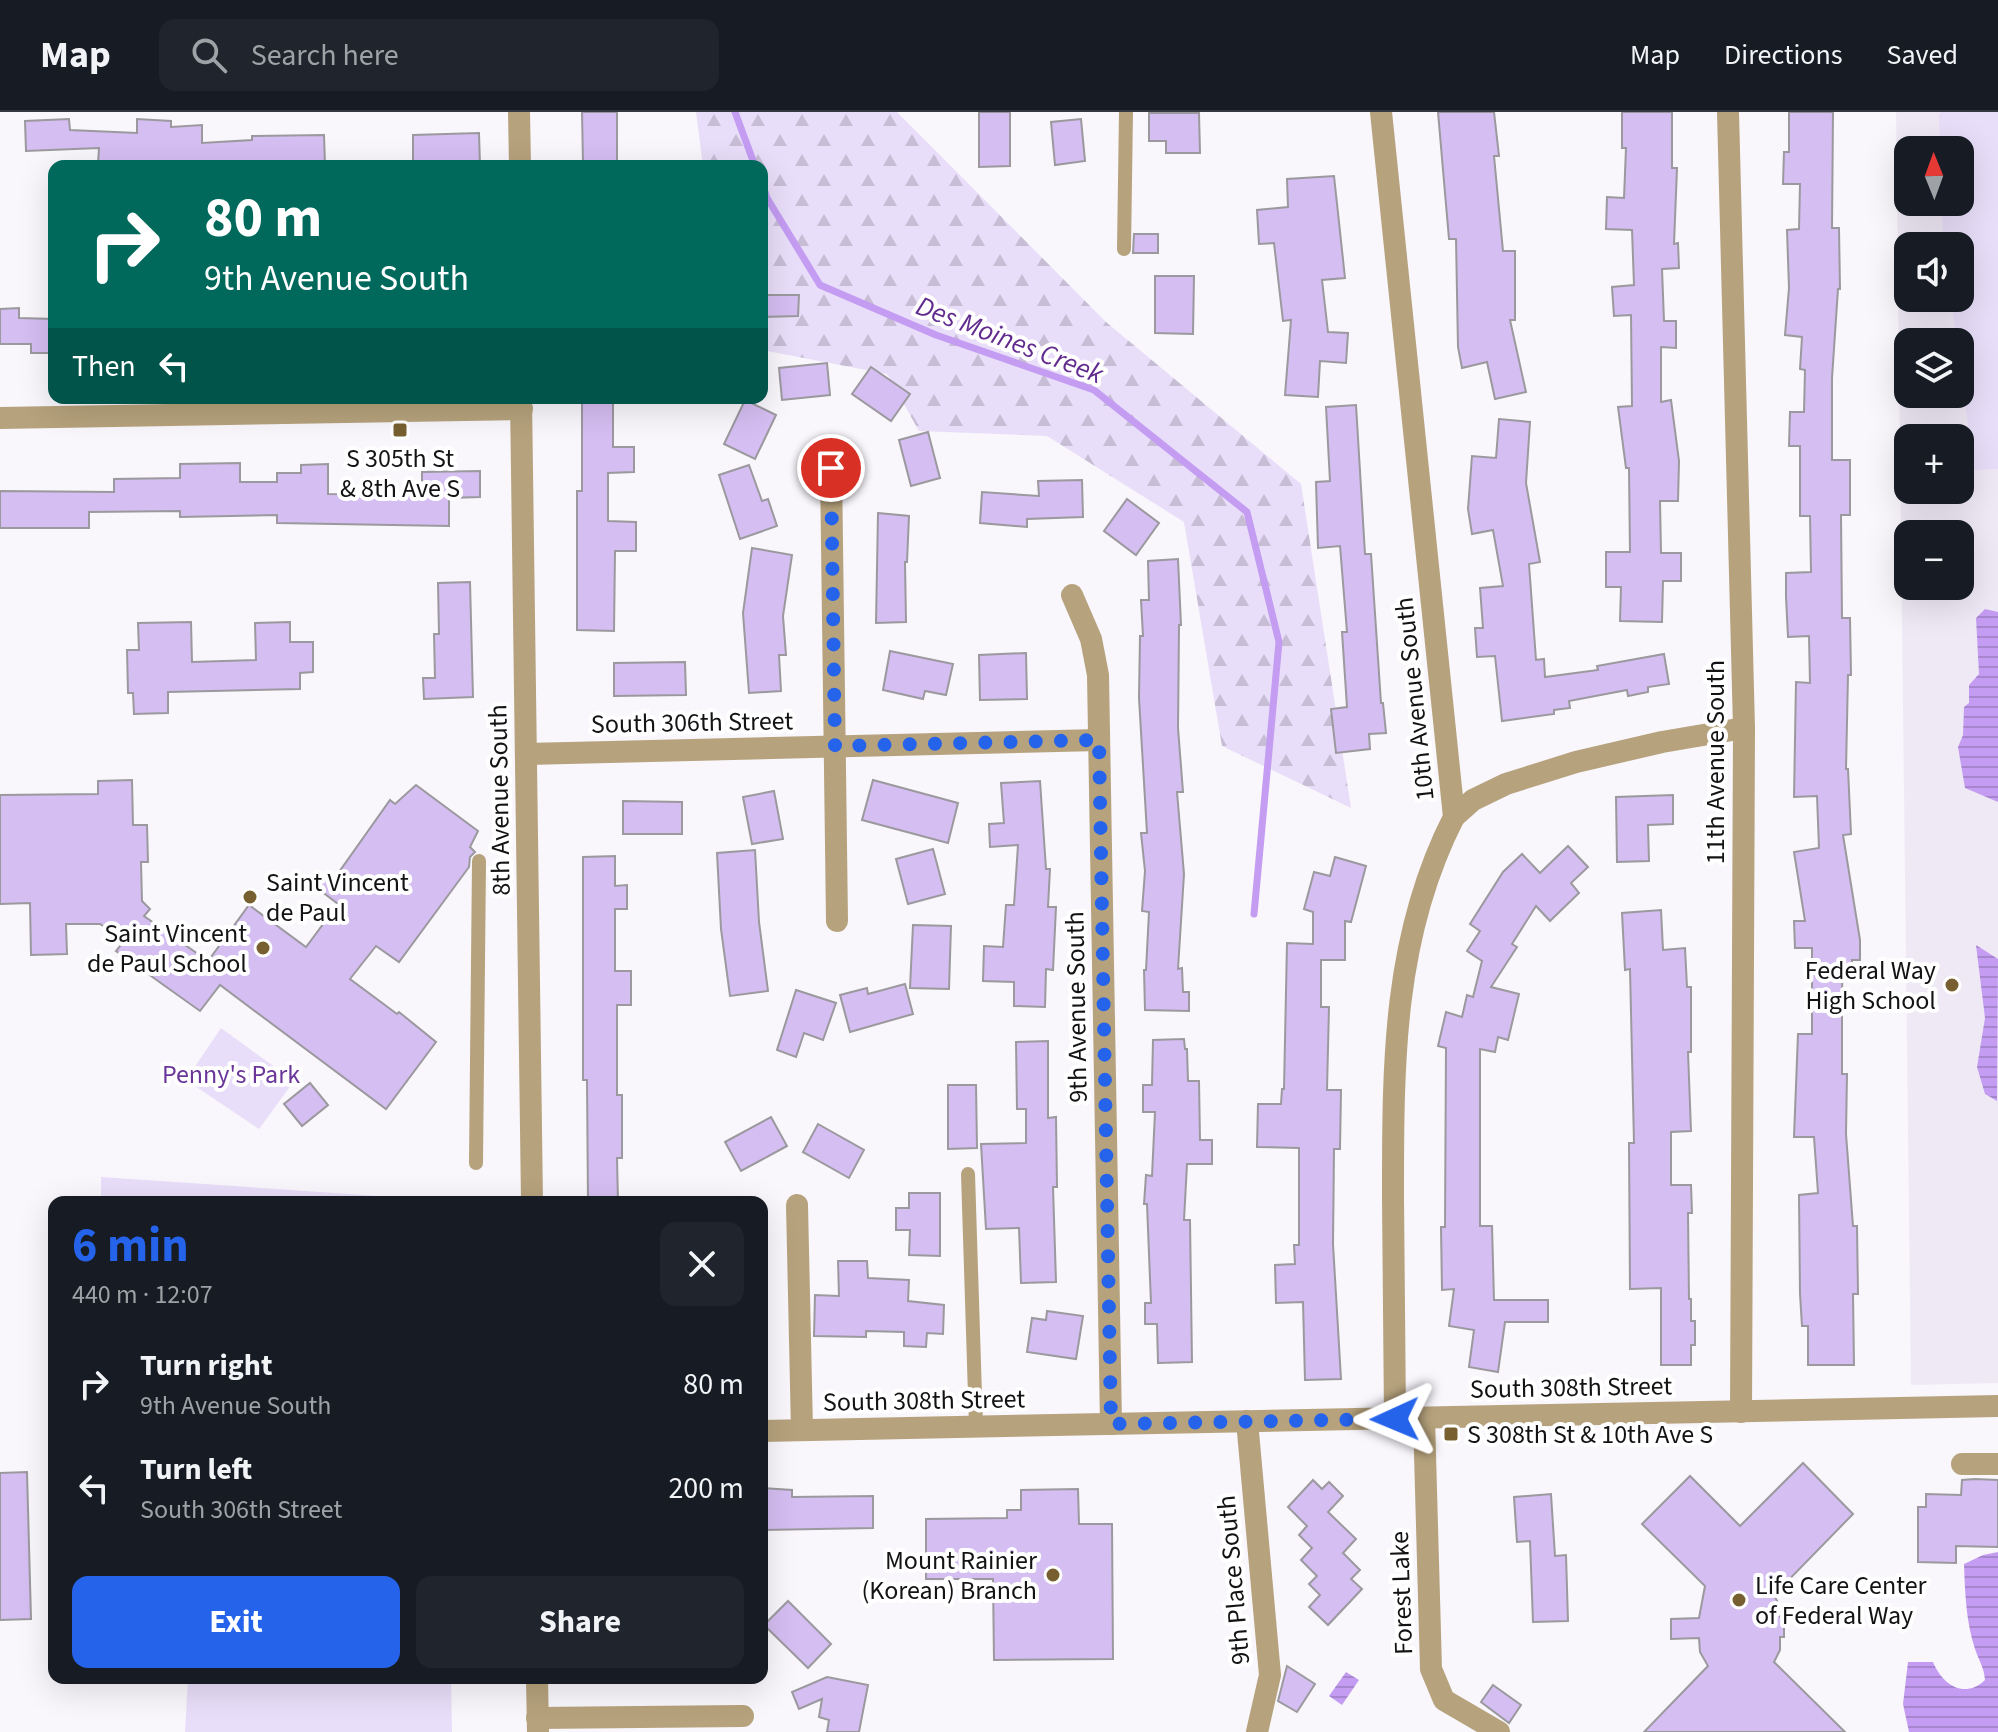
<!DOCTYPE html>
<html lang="en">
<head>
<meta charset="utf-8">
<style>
	body { margin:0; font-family:"Source Sans 3",sans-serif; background:#20242c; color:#f1f3f6; height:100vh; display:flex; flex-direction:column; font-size:30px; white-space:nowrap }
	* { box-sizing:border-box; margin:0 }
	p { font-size:26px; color:#9ea1a6 }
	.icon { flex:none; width:44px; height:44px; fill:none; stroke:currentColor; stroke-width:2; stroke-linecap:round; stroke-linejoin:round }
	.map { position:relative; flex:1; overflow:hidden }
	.drawer { position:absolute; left:48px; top:1084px; width:720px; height:488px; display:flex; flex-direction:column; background:#171b24; border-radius:16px; box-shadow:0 8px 32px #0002 }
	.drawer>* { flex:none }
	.banner { position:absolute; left:48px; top:48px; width:720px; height:244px; border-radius:16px; box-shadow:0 8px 32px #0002; background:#00695c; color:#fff; overflow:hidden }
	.needle { width:52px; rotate:359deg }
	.tools { position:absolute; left:1894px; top:24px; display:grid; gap:16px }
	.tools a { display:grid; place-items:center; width:80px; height:80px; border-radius:16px; background:#171b24; box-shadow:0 8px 32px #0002; font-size:40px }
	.pin { position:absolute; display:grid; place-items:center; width:68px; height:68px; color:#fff; margin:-34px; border:4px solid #fff; border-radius:50%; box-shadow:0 2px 8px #0007 }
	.me { position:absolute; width:88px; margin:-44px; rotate:269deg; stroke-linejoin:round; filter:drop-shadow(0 0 6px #0008) }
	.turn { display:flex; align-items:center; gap:28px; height:168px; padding:0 24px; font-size:36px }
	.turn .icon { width:104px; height:104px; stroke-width:2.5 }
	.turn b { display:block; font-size:56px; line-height:68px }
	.then { display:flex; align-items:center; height:76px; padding:0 24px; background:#0003; gap:16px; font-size:30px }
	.round { display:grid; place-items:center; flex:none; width:84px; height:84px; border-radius:16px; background:#20242c }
	.summary { display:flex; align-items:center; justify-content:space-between; height:136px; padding:0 24px }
	h1 { font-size:48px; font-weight:700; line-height:60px; color:#2563eb }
	.button { display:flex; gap:16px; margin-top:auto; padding:16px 24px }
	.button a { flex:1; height:92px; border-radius:16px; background:#2563eb; color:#fff; font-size:32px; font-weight:700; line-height:92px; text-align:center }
	.button a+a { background:#20242c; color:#f1f3f6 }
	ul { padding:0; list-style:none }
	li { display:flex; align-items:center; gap:24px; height:104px; padding:0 24px }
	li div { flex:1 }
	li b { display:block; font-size:30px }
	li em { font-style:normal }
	header { display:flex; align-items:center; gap:48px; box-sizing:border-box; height:112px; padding:0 40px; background:#171b24; border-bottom:2px solid #363941 }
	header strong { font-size:38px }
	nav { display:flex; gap:44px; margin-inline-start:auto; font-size:28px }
	.search { width:560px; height:72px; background:#20242c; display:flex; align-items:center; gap:20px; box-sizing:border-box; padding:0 28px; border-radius:16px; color:#9ea1a6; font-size:30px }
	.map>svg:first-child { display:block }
</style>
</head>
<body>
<header>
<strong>Map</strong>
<div class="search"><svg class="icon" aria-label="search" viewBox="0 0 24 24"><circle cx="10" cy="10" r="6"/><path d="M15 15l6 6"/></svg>Search here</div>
<nav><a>Map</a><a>Directions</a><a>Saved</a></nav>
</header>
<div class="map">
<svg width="1998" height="1620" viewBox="0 0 1998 1620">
	<defs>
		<pattern id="forest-firs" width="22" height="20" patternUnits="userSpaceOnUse" patternTransform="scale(2)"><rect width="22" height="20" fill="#e9def9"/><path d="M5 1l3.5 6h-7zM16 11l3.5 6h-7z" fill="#c7bdd5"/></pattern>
		<pattern id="water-rules" width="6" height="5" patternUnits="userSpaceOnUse" patternTransform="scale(2)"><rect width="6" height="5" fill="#c49cf2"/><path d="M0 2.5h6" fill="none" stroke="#a885cf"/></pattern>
	</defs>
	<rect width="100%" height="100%" fill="#f9f6fc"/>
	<!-- built -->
	<path fill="#efe9f6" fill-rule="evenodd" d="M 1896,0 L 1998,0 L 1998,1271 L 1911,1273 ZM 1908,38 L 1960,38 L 1960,90 L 1908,90 ZM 1908,134 L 1960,134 L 1960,186 L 1908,186 ZM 1908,230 L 1960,230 L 1960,282 L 1908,282 ZM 1908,326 L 1960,326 L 1960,378 L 1908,378 ZM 1908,422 L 1960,422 L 1960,474 L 1908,474 Z"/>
	<!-- forest -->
	<polygon fill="url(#forest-firs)" points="696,0 897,0 1106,210 1301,372 1351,696 1222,634 1184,410 1047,324 919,319 887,262 762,238 762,54 703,54"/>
	<!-- green -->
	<g fill="#e9def9">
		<polygon points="1942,0 1998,0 1998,357 1974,358 1960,253 1960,230 1957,230 1951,186 1960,186 1960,134 1944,134 1943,128 1942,90 1960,90 1960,38 1940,38 1939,2"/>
		<polygon points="221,916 294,969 259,1017 186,968"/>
		<polygon points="101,1065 466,1090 101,1090"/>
		<polygon points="188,1566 451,1566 452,1620 185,1620"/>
	</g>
	<!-- water -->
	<g fill="url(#water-rules)">
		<polygon points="1985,497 1998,500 1998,690 1965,676 1958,635 1963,623 1964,595 1969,591 1969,573 1979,562 1976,506"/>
		<polygon points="1976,833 1998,847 1997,989 1985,982 1977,955 1985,906"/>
		<path d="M 1998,1440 L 1998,1620 L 1909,1620 L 1903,1592 L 1908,1550 L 1933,1550 C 1942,1572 1964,1588 1985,1568 C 1984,1555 1979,1549 1975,1537 C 1966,1510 1965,1481 1964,1452 L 1983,1443 Z"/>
		<polygon points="1346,1560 1359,1568 1342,1593 1329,1584"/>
	</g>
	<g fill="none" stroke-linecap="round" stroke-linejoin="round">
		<!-- stream -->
		<g stroke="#c49cf2" stroke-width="7">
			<polyline points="735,0 755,54"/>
			<polyline points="762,71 767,86 820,173 936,223 1094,278 1247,400 1279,530 1254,802"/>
		</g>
	</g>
	<!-- building -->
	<g fill="#d5bef2" stroke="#9b999e" stroke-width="2">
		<polygon points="582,0 617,0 617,50 583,51"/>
		<polygon points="979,0 1010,0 1010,54 979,55"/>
		<polygon points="1438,0 1494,0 1499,44 1494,44 1503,139 1515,139 1515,208 1510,208 1526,280 1495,287 1487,250 1462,256 1458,235 1456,127 1449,127"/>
		<polygon points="1622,0 1672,0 1672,56 1677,56 1674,132 1678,131 1679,156 1662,157 1664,209 1676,209 1676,236 1661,235 1661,290 1671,288 1679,349 1678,389 1660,389 1661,441 1681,441 1681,469 1663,469 1662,510 1620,509 1621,475 1606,475 1606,440 1630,440 1629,356 1626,356 1618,295 1632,294 1631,203 1614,204 1612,175 1634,173 1632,118 1606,117 1607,85 1624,86 1626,36 1622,36"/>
		<polygon points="1789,0 1833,0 1832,116 1839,116 1840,177 1838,177 1832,266 1832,348 1850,348 1850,403 1841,403 1842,506 1850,506 1851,563 1848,563 1846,657 1848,657 1851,722 1843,723 1860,828 1860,848 1852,848 1852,858 1843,858 1842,876 1842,962 1847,962 1846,1022 1853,1114 1857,1114 1858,1182 1853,1182 1854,1253 1808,1253 1808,1214 1802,1214 1800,1182 1799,1083 1818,1081 1814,1025 1794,1025 1798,922 1812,922 1812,836 1795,836 1794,809 1805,809 1794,740 1819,736 1817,684 1794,685 1796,570 1810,571 1809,524 1788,525 1786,485 1786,461 1811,460 1810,404 1800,404 1800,334 1789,334 1790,300 1804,300 1805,258 1800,257 1802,225 1785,223 1789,176 1787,118 1799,117 1800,72 1783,72 1784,40 1789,40"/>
		<polygon points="1149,1 1199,1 1200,41 1166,41 1166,29 1149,29"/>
		<polygon points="69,7 70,18 137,21 137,7 171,9 171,15 202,13 202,31 252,28 252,24 324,23 325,54 137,54 98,52 99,36 26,39 25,9"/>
		<polygon points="1081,7 1085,49 1055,53 1051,10"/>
		<polygon points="479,21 480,54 413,54 413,23"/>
		<polygon points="1334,64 1345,166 1322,168 1328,220 1348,221 1346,251 1320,249 1318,285 1285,283 1291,208 1283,209 1274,131 1259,132 1257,98 1288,95 1287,67"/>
		<polygon points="1134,122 1158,122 1158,141 1133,141"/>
		<polygon points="1155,164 1194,164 1193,222 1155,221"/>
		<polygon points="762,183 799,183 798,204 762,205"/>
		<polygon points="19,196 19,206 54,207 54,241 31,241 31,232 0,232 0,197"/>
		<polygon points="827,251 830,283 782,288 779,256"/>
		<polygon points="871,255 910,282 891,309 852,282"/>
		<polygon points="582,286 613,286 613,335 634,335 634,360 608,361 608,409 636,410 636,439 615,439 614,519 577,518 577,379 582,379"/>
		<polygon points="745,288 776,303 755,347 724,332"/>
		<polygon points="1356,293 1365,442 1371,442 1381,591 1383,591 1386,621 1369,622 1370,637 1336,641 1331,597 1347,595 1342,520 1347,520 1340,434 1318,436 1316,370 1330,369 1326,295"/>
		<polygon points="1499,307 1530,310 1526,371 1540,450 1529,452 1536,548 1544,547 1545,565 1598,558 1597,554 1664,542 1669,572 1648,575 1648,580 1628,584 1627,578 1569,589 1570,596 1554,598 1554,602 1502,609 1495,544 1477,545 1475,516 1483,516 1480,476 1503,474 1493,418 1472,422 1468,397 1472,344 1496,346"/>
		<polygon points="928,320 940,366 911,374 899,328"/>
		<polygon points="240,351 240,370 277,370 277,361 301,361 301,353 328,352 328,382 422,383 422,360 480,359 480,385 449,386 449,414 277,411 277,403 180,405 180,399 89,400 89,416 0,416 0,379 114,380 114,367 180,366 180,352"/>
		<polygon points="749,353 762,389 768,387 777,414 740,427 719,363"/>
		<polygon points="1082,368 1083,405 1027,407 1027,415 980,411 982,380 1039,384 1038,369"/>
		<polygon points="1127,387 1159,411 1136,443 1104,419"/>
		<polygon points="878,401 909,404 907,450 905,450 906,510 876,511"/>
		<polygon points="752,436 792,443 783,504 786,543 779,543 781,579 749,581 743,501"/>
		<polygon points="1178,447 1181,513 1179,513 1178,616 1183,680 1177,680 1184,762 1178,857 1182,856 1183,880 1189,880 1189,899 1145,898 1144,858 1146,858 1149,800 1142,799 1145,759 1141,721 1147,721 1139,586 1140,524 1143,524 1141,488 1149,488 1148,449"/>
		<polygon points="470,470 473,585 424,587 423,566 435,566 434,522 439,522 438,471"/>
		<polygon points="191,510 192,550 256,548 255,511 290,510 290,530 313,530 313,560 300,561 300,577 168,580 168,601 134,602 133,581 128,581 127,538 139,538 138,511"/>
		<polygon points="890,539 953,552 946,583 925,579 923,587 883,578"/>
		<polygon points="1026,541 1027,587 980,588 979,543"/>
		<polygon points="685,550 686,583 614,584 614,551"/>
		<polygon points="132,668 133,713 147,713 148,750 141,750 142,789 150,797 144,804 208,849 249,793 306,835 338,792 317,776 327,762 334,767 390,688 395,692 416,673 478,719 470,735 475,740 470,745 469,755 399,850 376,834 350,867 397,902 399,900 436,930 386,997 220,873 200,899 116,839 125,828 100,812 66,812 67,842 31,843 30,791 0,792 0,683 98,682 98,669"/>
		<polygon points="873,668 958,691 948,731 862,708"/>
		<polygon points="1040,669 1046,757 1050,757 1048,795 1056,795 1053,858 1046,857 1045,895 1014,894 1014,870 983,869 984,834 1003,835 1006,793 1014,793 1018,733 990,735 989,712 1004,711 1001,671"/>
		<polygon points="774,679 783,727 752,732 743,685"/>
		<polygon points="1673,683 1673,712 1648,713 1649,749 1617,750 1616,685"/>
		<polygon points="623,689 682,690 682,722 623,722"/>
		<polygon points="1568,734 1588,755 1571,771 1579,781 1550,809 1536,794 1512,832 1517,835 1491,875 1519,882 1508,928 1498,925 1495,940 1480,937 1480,1114 1492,1114 1494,1188 1548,1188 1548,1210 1505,1210 1498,1260 1469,1255 1474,1218 1449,1214 1454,1177 1442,1178 1441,1115 1445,1115 1446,936 1438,934 1446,900 1462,905 1467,883 1473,885 1482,849 1467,839 1480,819 1470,812 1503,760 1522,742 1540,761"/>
		<polygon points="933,737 945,782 908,792 896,747"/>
		<polygon points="755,738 759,810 768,879 730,884 721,817 717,741"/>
		<polygon points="615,744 615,774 627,773 627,797 615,797 615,859 631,859 631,893 617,893 617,983 622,983 622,1046 617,1046 618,1090 588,1090 587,968 583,968 583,745"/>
		<polygon points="1335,745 1366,754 1351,810 1345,809 1345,848 1321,848 1321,895 1329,895 1327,978 1341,978 1340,1037 1334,1037 1333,1132 1341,1267 1305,1268 1303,1190 1276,1191 1275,1153 1295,1152 1294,1133 1299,1133 1299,1036 1257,1035 1258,992 1281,992 1282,977 1284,977 1287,831 1313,832 1313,800 1304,797 1314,760 1330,764"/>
		<polygon points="1661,798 1663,838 1685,836 1687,875 1691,875 1691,940 1688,940 1691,1019 1671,1020 1671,1073 1691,1073 1692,1101 1688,1101 1689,1187 1691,1187 1691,1209 1695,1209 1695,1233 1691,1233 1691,1253 1661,1253 1661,1176 1630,1177 1629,1031 1634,1031 1630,857 1625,858 1622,801"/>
		<polygon points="913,813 951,814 949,877 910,876"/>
		<polygon points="905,872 913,902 850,920 840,883 867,876 868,882"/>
		<polygon points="796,878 836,891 823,928 804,921 796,945 777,938"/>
		<polygon points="1184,927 1185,937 1187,937 1188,969 1199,969 1200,1028 1212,1028 1212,1052 1187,1052 1184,1108 1190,1108 1192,1250 1158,1251 1157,1212 1145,1212 1145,1191 1151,1191 1147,1092 1144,1092 1146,1063 1152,1064 1155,1000 1143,1000 1143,973 1152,973 1153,928"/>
		<polygon points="1048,929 1048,1006 1056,1005 1057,1075 1053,1075 1056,1170 1021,1171 1019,1116 986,1117 981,1032 1026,1031 1026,997 1017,997 1016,930"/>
		<polygon points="310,971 328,993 302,1014 284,992"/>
		<polygon points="948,973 976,973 977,1036 948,1037"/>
		<polygon points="771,1005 787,1034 741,1059 725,1030"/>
		<polygon points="818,1012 864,1038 849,1066 803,1040"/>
		<polygon points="909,1081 940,1081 940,1144 909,1143 910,1118 896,1118 896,1096 909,1096"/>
		<polygon points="838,1149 867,1149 868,1166 909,1168 908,1189 944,1193 943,1222 927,1221 926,1235 904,1234 904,1220 866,1219 866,1225 814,1224 815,1183 839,1184"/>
		<polygon points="1047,1199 1083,1204 1076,1247 1027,1240 1032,1206 1046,1208"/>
		<polygon points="1803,1351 1853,1402 1774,1483 1779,1493 1780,1505 1784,1506 1784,1525 1780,1525 1780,1538 1774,1550 1845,1620 1644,1620 1708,1554 1700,1540 1699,1526 1671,1527 1671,1507 1699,1506 1705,1474 1642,1412 1690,1364 1740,1414"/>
		<polygon points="27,1360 31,1507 0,1508 0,1361"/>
		<polygon points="1975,1367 1998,1368 1998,1435 1956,1434 1956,1451 1918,1450 1918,1395 1926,1395 1926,1382 1961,1383 1962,1368"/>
		<polygon points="1313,1368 1322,1377 1329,1370 1343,1384 1328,1400 1356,1427 1343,1441 1360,1458 1351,1467 1362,1477 1328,1513 1309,1495 1320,1483 1309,1472 1317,1464 1301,1448 1312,1436 1299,1423 1307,1414 1288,1395"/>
		<polygon points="762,1376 792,1378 792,1385 873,1384 873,1416 763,1418"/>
		<polygon points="1078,1377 1079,1412 1112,1412 1113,1547 994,1548 993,1467 926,1467 926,1407 1007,1406 1007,1398 1021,1398 1021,1378"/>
		<polygon points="1551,1382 1555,1444 1566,1443 1568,1509 1533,1510 1530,1429 1517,1430 1514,1385"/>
		<polygon points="788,1489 831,1532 808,1556 764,1513"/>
		<polygon points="1287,1554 1315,1572 1297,1600 1278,1589"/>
		<polygon points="827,1565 868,1573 859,1620 827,1620 829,1608 819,1605 822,1587 799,1597 792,1580"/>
		<polygon points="1493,1573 1521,1593 1509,1611 1481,1590"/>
	</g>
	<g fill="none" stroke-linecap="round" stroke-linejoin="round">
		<!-- service -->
		<g stroke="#b6a27c" stroke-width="14">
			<polyline points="1124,137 1126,0"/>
			<polyline points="476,1051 479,749"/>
			<polyline points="968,1062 976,1315"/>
		</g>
		<!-- minor -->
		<g stroke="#b6a27c" stroke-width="22">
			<polyline points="519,0 520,54"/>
			<path d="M 1381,0 L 1454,705 C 1392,826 1393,954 1393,1087 C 1394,1160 1394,1233 1395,1307"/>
			<polyline points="1728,0 1744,616 1741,1300"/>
			<polyline points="521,286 532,1090"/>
			<polyline points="0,306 522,297"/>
			<polyline points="831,356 837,809"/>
			<polyline points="1072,483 1091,527 1098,563 1111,1312"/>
			<polyline points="527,642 1099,628"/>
			<polyline points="1454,705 1473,688 1506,672 1576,650 1662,630 1744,616"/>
			<polyline points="797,1093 802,1318"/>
			<polyline points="1424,1306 1431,1557 1444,1588 1499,1620"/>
			<polyline points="1247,1309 1270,1563 1257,1620"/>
			<polyline points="1962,1352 1998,1352"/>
			<polyline points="537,1566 538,1620"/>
			<polyline points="537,1606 743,1604"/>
		</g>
		<!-- tertiary -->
		<polyline stroke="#b6a27c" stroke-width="22" points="762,1319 1998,1294"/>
	</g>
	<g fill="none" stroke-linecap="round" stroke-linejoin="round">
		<!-- route -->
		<polyline stroke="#2563eb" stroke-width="14" stroke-dasharray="0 25.2" points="831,356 835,634 1099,628 1111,1312 1395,1307"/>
	</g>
	<!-- markers -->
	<g fill="#775f2f" stroke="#fff" stroke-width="3">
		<rect x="392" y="310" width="16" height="16" rx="4"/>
		<circle cx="250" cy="785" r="8"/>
		<circle cx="263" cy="836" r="8"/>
		<circle cx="1952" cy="873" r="8"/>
		<rect x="1443" y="1314" width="16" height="16" rx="4"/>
		<circle cx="1053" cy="1463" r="8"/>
		<circle cx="1739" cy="1488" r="8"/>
	</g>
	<g text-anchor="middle" stroke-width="8" stroke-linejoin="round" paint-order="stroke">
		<!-- poi labels -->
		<g font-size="26" fill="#131214" stroke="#fff" text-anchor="start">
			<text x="400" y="355" text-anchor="middle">S 305th St<tspan x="400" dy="30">&amp; 8th Ave S</tspan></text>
			<text x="266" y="779">Saint Vincent<tspan x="266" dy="30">de Paul</tspan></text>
			<text x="247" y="830" text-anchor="end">Saint Vincent<tspan x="247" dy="30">de Paul School</tspan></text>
			<text x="1936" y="867" text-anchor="end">Federal Way<tspan x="1936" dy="30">High School</tspan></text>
			<text x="1467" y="1331">S 308th St &amp; 10th Ave S</text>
			<text x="1037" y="1457" text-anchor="end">Mount Rainier<tspan x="1037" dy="30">(Korean) Branch</tspan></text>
			<text x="1755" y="1482">Life Care Center<tspan x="1755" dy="30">of Federal Way</tspan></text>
		</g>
		<!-- street labels -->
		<g font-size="26" fill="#131214" stroke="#fff">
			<text transform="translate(1414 587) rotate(-96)" y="9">10th Avenue South</text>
			<text transform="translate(692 610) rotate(-1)" y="9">South 306th Street</text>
			<text transform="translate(1715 650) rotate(-90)" y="9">11th Avenue South</text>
			<text transform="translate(499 688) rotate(-91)" y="9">8th Avenue South</text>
			<text transform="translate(1076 895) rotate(-91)" y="9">9th Avenue South</text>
			<text transform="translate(1571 1275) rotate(-1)" y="9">South 308th Street</text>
			<text transform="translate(924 1288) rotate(-1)" y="9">South 308th Street</text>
			<text transform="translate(1233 1468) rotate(-95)" y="9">9th Place South</text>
			<text transform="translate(1401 1481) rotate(-92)" y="9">Forest Lake</text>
		</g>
		<!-- park labels -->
		<g font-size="26" fill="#6a3699" stroke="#fff">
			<text x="231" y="971">Penny's Park</text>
		</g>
		<!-- water labels -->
		<g font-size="28" font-style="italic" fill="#622c8f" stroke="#fff">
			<text transform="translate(1010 227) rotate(21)" y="10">Des Moines Creek</text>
		</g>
	</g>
</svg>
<div class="tools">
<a><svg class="needle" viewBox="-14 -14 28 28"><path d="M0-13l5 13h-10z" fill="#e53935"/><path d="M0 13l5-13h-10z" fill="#9ea1a6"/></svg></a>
<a><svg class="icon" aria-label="sound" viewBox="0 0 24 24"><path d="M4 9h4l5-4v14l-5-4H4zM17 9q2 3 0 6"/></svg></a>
<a><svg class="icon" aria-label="layers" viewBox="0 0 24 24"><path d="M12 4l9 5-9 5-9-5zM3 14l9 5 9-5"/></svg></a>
<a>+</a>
<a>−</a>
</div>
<div class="pin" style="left:831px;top:356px;background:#d93025"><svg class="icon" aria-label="arrive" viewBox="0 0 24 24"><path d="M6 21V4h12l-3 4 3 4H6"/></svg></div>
<svg class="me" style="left:1395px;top:1307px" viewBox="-20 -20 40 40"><path d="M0-17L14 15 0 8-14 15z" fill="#2563eb" stroke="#fff" stroke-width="4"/></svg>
<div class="banner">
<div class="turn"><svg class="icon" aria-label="right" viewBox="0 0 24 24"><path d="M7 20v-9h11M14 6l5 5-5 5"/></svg><div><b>80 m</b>9th Avenue South</div></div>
<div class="then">Then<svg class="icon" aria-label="left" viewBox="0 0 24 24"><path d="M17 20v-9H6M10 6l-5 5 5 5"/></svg></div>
</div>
<section class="drawer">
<div class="summary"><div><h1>6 min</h1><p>440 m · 12:07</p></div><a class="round"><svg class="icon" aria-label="close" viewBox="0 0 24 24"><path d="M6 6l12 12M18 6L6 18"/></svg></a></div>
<ul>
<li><svg class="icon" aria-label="right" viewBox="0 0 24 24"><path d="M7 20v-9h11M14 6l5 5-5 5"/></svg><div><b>Turn right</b><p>9th Avenue South</p></div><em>80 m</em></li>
<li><svg class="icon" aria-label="left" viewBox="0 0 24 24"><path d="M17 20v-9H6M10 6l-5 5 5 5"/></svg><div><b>Turn left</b><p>South 306th Street</p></div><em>200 m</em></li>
</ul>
<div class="button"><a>Exit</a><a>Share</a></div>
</section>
</div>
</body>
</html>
